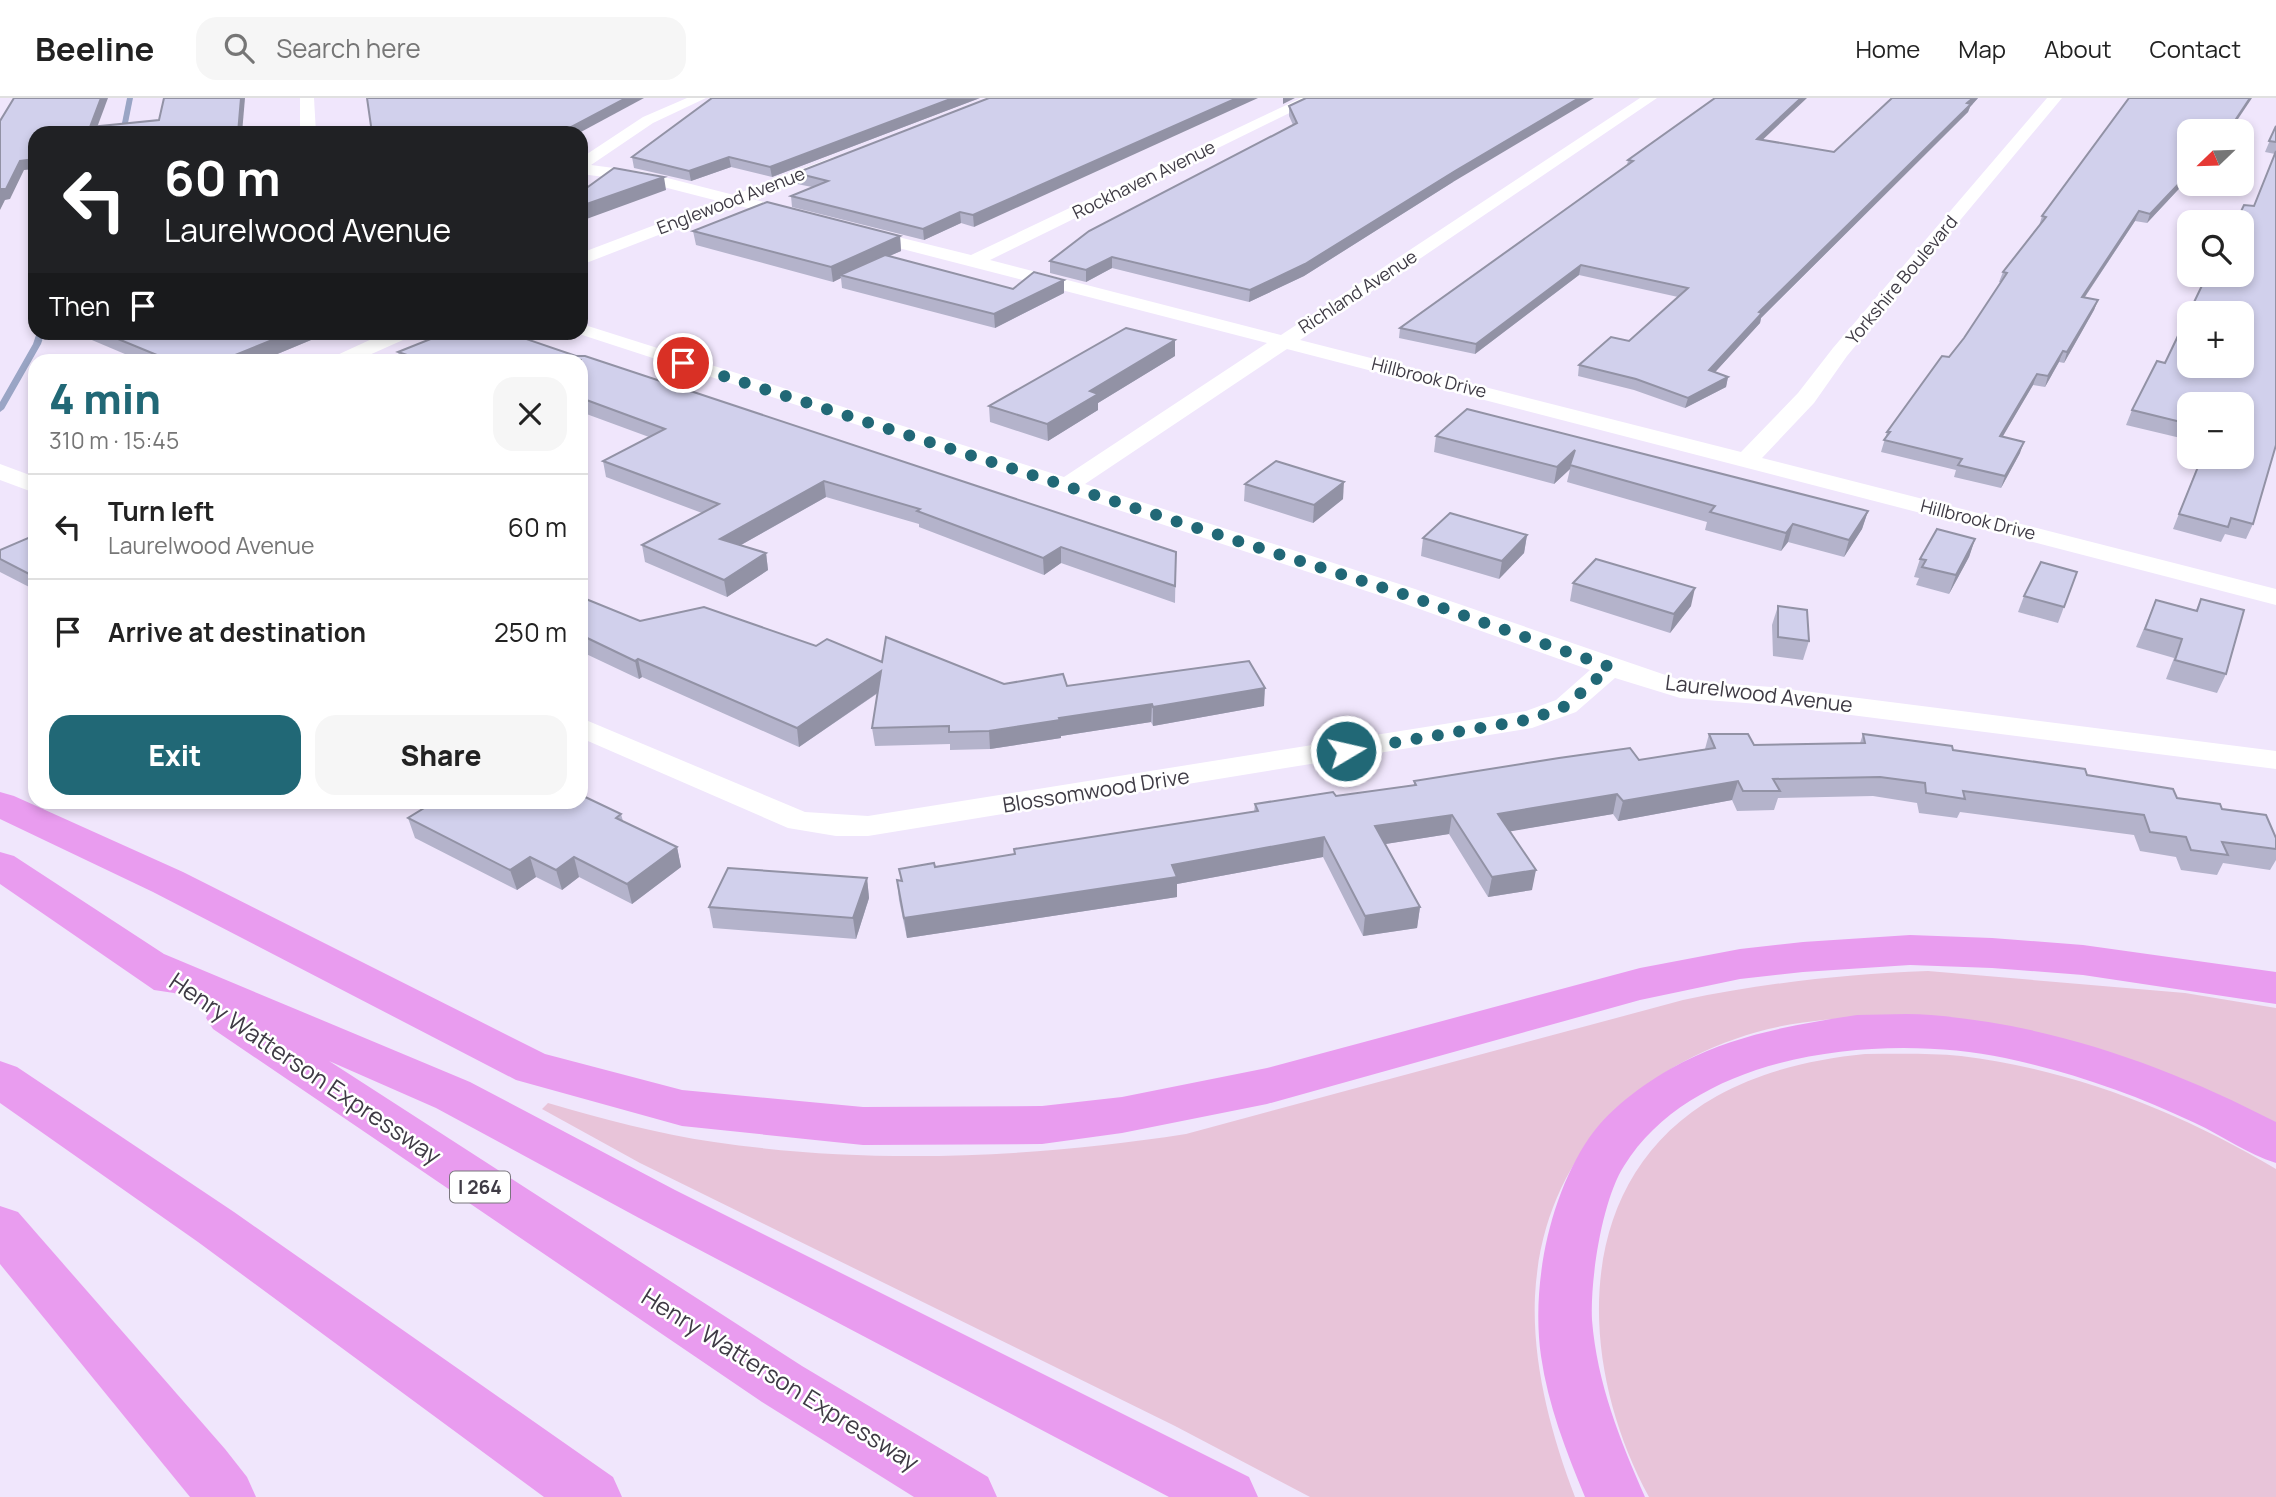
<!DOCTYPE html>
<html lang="en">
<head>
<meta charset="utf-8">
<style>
	body { margin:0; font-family:Manrope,sans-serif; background:#f6f6f6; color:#222; height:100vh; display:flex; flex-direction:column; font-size:26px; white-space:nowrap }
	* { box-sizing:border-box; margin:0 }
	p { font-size:23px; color:#767676 }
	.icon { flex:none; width:38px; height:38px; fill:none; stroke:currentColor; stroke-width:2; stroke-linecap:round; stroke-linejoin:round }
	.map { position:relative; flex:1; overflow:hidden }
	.sheet { position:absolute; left:28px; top:256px; width:560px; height:455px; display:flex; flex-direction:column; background:#fff; border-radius:21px; box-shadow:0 4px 10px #0003 }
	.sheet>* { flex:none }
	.banner { position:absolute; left:28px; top:28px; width:560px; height:214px; border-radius:21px; box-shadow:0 4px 10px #0003; background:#202124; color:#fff; overflow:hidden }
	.needle { width:46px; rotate:247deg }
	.tools { position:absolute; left:2177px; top:21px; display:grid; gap:14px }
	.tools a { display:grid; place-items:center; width:77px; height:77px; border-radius:14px; background:#fff; box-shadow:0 4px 10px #0003; font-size:35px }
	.pin { position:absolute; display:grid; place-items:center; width:60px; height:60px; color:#fff; margin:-30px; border:4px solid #fff; border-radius:50%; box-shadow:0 2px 7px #0007 }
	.me { position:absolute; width:77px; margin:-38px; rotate:81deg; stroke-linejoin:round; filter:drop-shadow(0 0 5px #0008) }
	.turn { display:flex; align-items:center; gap:24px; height:147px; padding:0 21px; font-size:32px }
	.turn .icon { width:91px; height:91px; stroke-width:2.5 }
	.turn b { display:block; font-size:49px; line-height:60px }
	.then { display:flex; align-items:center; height:66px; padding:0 21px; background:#0003; gap:14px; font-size:26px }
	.round { display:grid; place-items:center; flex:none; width:74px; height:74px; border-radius:21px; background:#f6f6f6 }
	.head { display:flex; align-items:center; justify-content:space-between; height:119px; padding:0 21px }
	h1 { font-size:42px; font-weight:800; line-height:52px; color:#216876 }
	.action { display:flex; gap:14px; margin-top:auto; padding:14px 21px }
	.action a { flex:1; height:80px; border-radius:21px; background:#216876; color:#fff; font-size:28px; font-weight:800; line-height:80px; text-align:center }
	.action a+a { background:#f6f6f6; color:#222 }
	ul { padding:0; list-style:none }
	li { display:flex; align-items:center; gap:21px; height:105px; padding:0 21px; border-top:2px solid #e0e0e0 }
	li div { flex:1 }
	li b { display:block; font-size:26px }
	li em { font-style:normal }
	header { display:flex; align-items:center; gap:42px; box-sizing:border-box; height:98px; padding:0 35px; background:#fff; border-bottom:2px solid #e0e0e0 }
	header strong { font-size:33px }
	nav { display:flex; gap:38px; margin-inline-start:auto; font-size:24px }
	.search { width:490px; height:63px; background:#f6f6f6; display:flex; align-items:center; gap:18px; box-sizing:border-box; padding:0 24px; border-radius:21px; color:#767676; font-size:26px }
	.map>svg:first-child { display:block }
</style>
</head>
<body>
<header>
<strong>Beeline</strong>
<div class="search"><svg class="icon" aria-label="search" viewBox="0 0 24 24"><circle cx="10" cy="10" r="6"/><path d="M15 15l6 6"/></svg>Search here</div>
<nav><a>Home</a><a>Map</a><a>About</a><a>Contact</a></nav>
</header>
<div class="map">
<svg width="2276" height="1399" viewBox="0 0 2276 1399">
	<rect width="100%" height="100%" fill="#f0e6fc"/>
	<!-- green -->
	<g fill="#e8c4d9">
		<path d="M 1928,873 L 2185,895 L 2276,910 L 2276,1027 L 1872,918 C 1834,921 1795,923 1757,934 C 1631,970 1542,1063 1535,1198 C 1532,1266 1551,1336 1575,1399 L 1310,1399 L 1175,1328 L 640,1065 L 542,1011 L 548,1005 C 603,1021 658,1036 714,1044 C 870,1067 1031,1060 1186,1036 L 1683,902 C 1764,885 1845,876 1928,873 Z"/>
		<path d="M 1865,956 C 1897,956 1929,955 1961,958 C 2071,971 2181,1014 2276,1071 L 2276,1399 L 1649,1399 C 1577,1267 1569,1081 1717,998 C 1762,973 1814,961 1865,956 Z"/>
	</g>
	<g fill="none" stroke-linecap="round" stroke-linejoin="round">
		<!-- stream -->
		<g fill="#9aa5c5" fill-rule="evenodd">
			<polygon points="127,0 133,0 126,35 120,35"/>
			<polygon points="37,234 45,234 41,246 4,311 0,314 0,304 33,246"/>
		</g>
		<!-- street -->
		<g fill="#fff" fill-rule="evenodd">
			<polygon points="300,0 314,0 316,35 300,35"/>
			<polygon points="687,0 706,0 653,25 591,67 644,74 734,97 828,61 834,59 842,64 840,67 752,101 804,114 807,118 804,122 798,123 736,107 581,167 581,155 718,103 644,84 581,76 581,60 643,19"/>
			<polygon points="1301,0 1320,0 990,162 1281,237 1640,0 1657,0 1300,242 1741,354 1798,295 1833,250 2047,0 2062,0 1847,258 1814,305 1762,360 2276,491 2276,507 1287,251 1085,386 1415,491 1683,583 1772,589 2276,653 2276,671 1772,607 1680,600 1615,580 1576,614 1532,630 868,738 836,738 788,730 581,640 581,620 805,714 868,718 1526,613 1556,602 1590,572 1397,503 573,234 581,234 581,226 588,228 1064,379 1267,245 852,138 849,134 858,129 971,157"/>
			<polygon points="387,234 415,234 412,238 358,262 332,262 335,258"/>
			<polygon points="0,366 35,379 35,395 0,382"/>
		</g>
		<!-- highway -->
		<g fill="#e99cef" fill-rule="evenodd">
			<polygon points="0,694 14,698 183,774 545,956 682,992 863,1009 1042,1008 1122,999 1267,970 1640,870 1740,851 1803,844 1910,837 1992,840 2083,847 2276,874 2276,906 2083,877 1992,870 1910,867 1803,874 1740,881 1640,902 1267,1006 1122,1035 1042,1046 863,1047 682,1028 516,982 153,794 0,721"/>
			<polygon points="0,754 14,758 164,856 470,984 675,1092 1249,1379 1258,1399 1169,1399 639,1120 436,1010 329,963 802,1268 988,1379 997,1399 914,1399 762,1304 213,931 206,920 211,911 174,895 154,892 0,786"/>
			<path d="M 1857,917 C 1881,917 1907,915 1931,917 C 2053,927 2168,968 2276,1024 L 2276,1065 C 2247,1056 2223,1038 2195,1025 C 2134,996 2071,974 2005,960 C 1885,935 1696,952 1624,1068 C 1602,1102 1590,1182 1592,1222 C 1597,1285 1620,1342 1645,1399 L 1585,1399 C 1566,1353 1548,1307 1541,1258 C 1531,1188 1549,1099 1589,1040 C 1612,1007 1649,982 1683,964 C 1737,936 1798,926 1857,917 Z"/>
			<polygon points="0,963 17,969 234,1114 613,1379 622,1399 544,1399 198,1144 0,1005"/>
			<polygon points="0,1108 18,1114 225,1351 247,1379 256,1399 190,1399 0,1166"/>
		</g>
	</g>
	<!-- wall -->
	<g fill="#b4b3cb">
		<polygon points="980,0 772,79 731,69 691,83 634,70 632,59"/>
		<polygon points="989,0 974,129 961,125 924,142 792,109 791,98 812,89 797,86 796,75"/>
		<polygon points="1892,0 1978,0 1970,9 1968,14 1761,220 1760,225 1715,274 1728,279 1726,289 1685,310 1634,292 1578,278 1579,267 1629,243 1678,199 1579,177 1475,256 1399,240 1400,230 1627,67 1628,62 1763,42 1834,54"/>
		<polygon points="1289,8 1453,84 1304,178 1249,204 1112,170 1086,184 1050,175 1050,163 1293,27 1289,18"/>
		<polygon points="2276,28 2276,347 2253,426 2246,441 2225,436 2221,444 2173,431 2201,359 2242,359 2189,306 2189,342 2126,327 2132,312 2165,265 2242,177 2275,56 2265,54"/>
		<polygon points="2189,33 2189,80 2147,125 2135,123 2085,199 2098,202 2094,212 2064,265 2059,264 2045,289 2033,287 2002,339 2020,355 2001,390 1954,379 1956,372 1881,354 1887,334 1964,240 2001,184 1999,184 2003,174 2039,128 2042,118"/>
		<polygon points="693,133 900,138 901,153 889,158 1013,191 1064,182 1064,195 995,230 842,190 841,180 833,184 696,147"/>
		<polygon points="73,234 309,234 311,242 263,262 139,262"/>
		<polygon points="448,234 506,234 576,258 585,258 1176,454 1175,505 1061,465 1044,477 919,429 919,426 826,399 741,447 766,455 768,472 727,499 645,464 642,447 702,415 606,379 603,363 649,339 581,314 581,262 400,262 398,254"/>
		<polygon points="1175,258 1098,305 1098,312 1048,343 990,324 989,308"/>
		<polygon points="1436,338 1868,413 1862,431 1844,459 1788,444 1781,453 1705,432 1707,424 1567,384 1570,371 1554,386 1434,354"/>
		<polygon points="1245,386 1343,401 1313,425 1244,403"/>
		<polygon points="1527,437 1524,455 1499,481 1421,458 1423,440"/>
		<polygon points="1975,441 1969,459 1949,496 1916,487 1919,480 1914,479 1920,461"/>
		<polygon points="35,444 35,492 0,474 0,452"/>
		<polygon points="2077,474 2058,525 2018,514 2024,498"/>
		<polygon points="1573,485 1691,508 1670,535 1570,503"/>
		<polygon points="581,499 640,523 816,548 882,564 1004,586 1067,588 1264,608 1153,628 1151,624 1061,638 1061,640 990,651 950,652 950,646 875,648 872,630 878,595 799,649 642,579 639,581 584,555 581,557"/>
		<polygon points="2201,501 2226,576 2217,595 2166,581 2174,560 2136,549 2156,502 2196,512"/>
		<polygon points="1778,508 1809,543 1803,562 1773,558 1772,527"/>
		<polygon points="1709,636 1754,647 1860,645 1863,636 1953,652 2087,677 2222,711 2276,740 2276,762 2270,772 2223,765 2217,777 2181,772 2176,759 2140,753 2134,737 1960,714 1957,720 1919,715 1917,705 1873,698 1778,700 1774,712 1737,713 1732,702 1618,723 1613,716 1510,733 1532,792 1488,799 1449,736 1385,746 1420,809 1417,830 1363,838 1323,759 1177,786 1177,799 907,840 899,802 897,782 901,783 899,771 935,769 1014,756 1014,751 1254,714 1255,706 1336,698 1414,687 1414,683 1639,662 1705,651"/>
		<polygon points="621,716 623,723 677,749 681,769 632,806 579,779 562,792 536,779 517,792 415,740 408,720"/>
		<polygon points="867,780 869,800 856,841 713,830 709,809"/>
	</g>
	<!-- shaded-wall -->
	<g fill="#9292a5">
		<polygon points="101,0 108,0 95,35 90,29"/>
		<polygon points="241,0 245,0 242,35 238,35"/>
		<polygon points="626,0 644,0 579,35 560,35"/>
		<polygon points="953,0 980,0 772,79 770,69"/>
		<polygon points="1237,0 1258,0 974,129 973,117"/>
		<polygon points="1283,0 1295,0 1283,6"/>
		<polygon points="1579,0 1594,0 1453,84 1304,178 1249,204 1250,192"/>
		<polygon points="1801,0 1807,0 1755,49 1757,41"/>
		<polygon points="1973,0 1978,0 1970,9 1968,14 1761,220 1760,225 1707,283 1709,272 1759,214"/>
		<polygon points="2250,0 2252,0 2230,33 2228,33"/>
		<polygon points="729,59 731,69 691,83 689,73"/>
		<polygon points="35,61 35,71 24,72 10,101 5,102 0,112 0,93 20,63"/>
		<polygon points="2189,75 2189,80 2147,125 2150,116"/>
		<polygon points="664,79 666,92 581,123 581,108"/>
		<polygon points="2139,113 2135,123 2078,209 2082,199"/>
		<polygon points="960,114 961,125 924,142 923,131"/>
		<polygon points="900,138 901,153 844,178 840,177 841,180 833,184 831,169"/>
		<polygon points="1112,159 1112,170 1086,184 1086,172"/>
		<polygon points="1581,167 1579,177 1475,256 1476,246"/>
		<polygon points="1064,182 1064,195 995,230 994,216"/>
		<polygon points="2098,202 2094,212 2064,265 2067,254"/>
		<polygon points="292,234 309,234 311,242 263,262 223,262"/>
		<polygon points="1175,242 1175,258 1098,305 1098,312 1048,343 1047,326 1090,293"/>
		<polygon points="2063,253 2059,264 2045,289 2048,278"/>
		<polygon points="2037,276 2033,287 1996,350 2000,338"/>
		<polygon points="1728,279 1726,289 1685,310 1688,300"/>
		<polygon points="2024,344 2020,355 2001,390 2005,378"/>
		<polygon points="1575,352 1570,371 1554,386 1557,369"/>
		<polygon points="824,383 826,399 723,457 720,441"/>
		<polygon points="1344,384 1343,401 1313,425 1314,407"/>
		<polygon points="1868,413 1862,431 1844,459 1849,442"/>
		<polygon points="1793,426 1788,444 1781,453 1786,435"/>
		<polygon points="1527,437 1524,455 1499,481 1502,463"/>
		<polygon points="1975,441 1969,459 1949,496 1956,477"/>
		<polygon points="1061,449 1061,465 1044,477 1043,460"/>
		<polygon points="766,455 768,472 727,499 724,482"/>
		<polygon points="1695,490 1691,508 1670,535 1674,516"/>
		<polygon points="581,541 584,555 581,557"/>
		<polygon points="638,561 642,579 639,581 635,563"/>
		<polygon points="881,573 883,591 799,649 797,630"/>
		<polygon points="1265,590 1264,608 1153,628 1153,609"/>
		<polygon points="1152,606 1151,624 1061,638 1061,640 990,651 989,633 1059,620"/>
		<polygon points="1738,683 1732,702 1618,723 1623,703"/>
		<polygon points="1617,696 1613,716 1495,736 1498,716"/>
		<polygon points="1452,717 1449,736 1373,748 1375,728"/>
		<polygon points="1324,739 1323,759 1177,786 1177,799 907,840 904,820 1172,767"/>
		<polygon points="677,749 681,769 632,806 627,786"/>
		<polygon points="530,759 536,779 517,792 510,772"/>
		<polygon points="574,759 579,779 562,792 556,772"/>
		<polygon points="1536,772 1532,792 1488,799 1492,779"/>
		<polygon points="867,780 869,800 856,841 853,820"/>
		<polygon points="1420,809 1417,830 1363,838 1365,818"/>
	</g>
	<!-- building -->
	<g fill="#d1d0ec" stroke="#9292a5" stroke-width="2" fill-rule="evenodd">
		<polygon points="14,0 101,0 90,29 159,22 164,0 241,0 238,35 35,35 35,61 20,63 6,91 1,91 0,93 0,23"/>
		<polygon points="367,0 626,0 560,35 372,35"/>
		<polygon points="712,0 953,0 770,69 729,59 689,73 632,59"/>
		<polygon points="989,0 1237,0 973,117 960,114 923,131 791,98 828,83 796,75"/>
		<polygon points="1306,0 1579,0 1455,73 1305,166 1250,192 1112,159 1086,172 1050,163 1089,133 1297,25 1289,8"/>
		<polygon points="1715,0 1801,0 1757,41 1834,54 1892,0 1973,0 1967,5 1971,6 1759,214 1762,215 1709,272 1728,279 1688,300 1636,281 1579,267 1611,239 1629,243 1688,190 1581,167 1476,246 1400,230 1633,63 1628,62"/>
		<polygon points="2129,0 2250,0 2228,33 2189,33 2189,75 2150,116 2139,113 2082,199 2098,202 2067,254 2063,253 2048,278 2037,276 2000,338 2024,344 2005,378 1958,367 1962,361 1884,342 1890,334 1887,334 1942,258 1949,259 1964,240 2007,175 2003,174 2046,119 2042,118"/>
		<polygon points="2276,28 2276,44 2269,43"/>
		<path d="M 2276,53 L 2276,347 L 2253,426 L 2231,420 L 2228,429 L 2179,416 L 2202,359 L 2242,359 L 2242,306 L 2189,306 L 2189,326 L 2132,312 L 2157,263 L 2165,265 L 2207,177 L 2242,177 L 2242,124 L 2236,124 L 2244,107 L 2254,108 ZM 2189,215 L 2242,215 L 2242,268 L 2189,268 Z"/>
		<polygon points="614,70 664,79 581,108 581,94"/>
		<polygon points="767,104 900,138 831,169 693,133"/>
		<polygon points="885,157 1013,191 1034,174 1064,182 994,216 840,177"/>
		<polygon points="1126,230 1175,242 1090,293 1098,296 1047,326 989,308"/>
		<polygon points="101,234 292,234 223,262 169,262"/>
		<polygon points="448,234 506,234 576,258 585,258 1176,454 1175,488 1061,449 1043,460 917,413 920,411 824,383 720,441 766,455 724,482 642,447 719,406 603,363 665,331 581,300 581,262 422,262 398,254"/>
		<polygon points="1467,311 1868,413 1849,442 1793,426 1786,435 1710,414 1715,408 1570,367 1575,352 1557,369 1436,338"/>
		<polygon points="1276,363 1344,384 1314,407 1245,386"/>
		<polygon points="1450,415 1527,437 1502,463 1423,440"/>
		<polygon points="1937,431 1975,441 1956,477 1922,469 1926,462 1920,461"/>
		<polygon points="28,440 35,444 35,479 0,461 0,452"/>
		<polygon points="1596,461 1695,490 1674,516 1573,485"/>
		<polygon points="2041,464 2077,474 2064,509 2024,498"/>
		<polygon points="581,499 640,523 704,509 816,548 827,541 882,564 886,539 1004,586 1063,576 1067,588 1249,563 1265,590 1153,609 1152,606 1059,620 1060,622 989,633 949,634 949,628 872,630 881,573 797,630 638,561 635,563 581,537"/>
		<polygon points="2201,501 2244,512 2226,576 2175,562 2182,541 2145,531 2156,502 2197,513"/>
		<polygon points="1778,508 1807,512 1809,543 1778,539"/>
		<polygon points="1709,636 1748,636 1754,647 1865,645 1863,636 1952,648 1953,652 2085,671 2087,677 2173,691 2177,700 2220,706 2222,711 2266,717 2276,740 2276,751 2222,744 2228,757 2191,752 2186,739 2150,734 2144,717 1963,693 1965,701 1926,695 1925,685 1880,679 1773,681 1780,693 1743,693 1738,683 1623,703 1617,696 1498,716 1536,772 1492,779 1452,717 1375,728 1420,809 1365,818 1324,739 1172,767 1177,779 904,820 897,782 902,783 899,771 934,765 935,769 1015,756 1014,751 1258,713 1255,706 1333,694 1336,698 1416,687 1414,683 1559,660 1630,650 1639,662 1715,650"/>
		<polygon points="581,697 621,716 616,720 677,749 627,786 574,759 556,772 530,759 510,772 408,720 434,704 581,704"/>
		<polygon points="728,770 867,780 853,820 709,809"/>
	</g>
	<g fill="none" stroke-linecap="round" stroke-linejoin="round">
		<!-- route -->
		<polyline stroke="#216876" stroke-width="12" stroke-dasharray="0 21.6" points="683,265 1406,497 1610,569 1566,608 1532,621 1346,653"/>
	</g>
	<g text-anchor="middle" stroke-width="5" stroke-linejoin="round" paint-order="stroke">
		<!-- far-street labels -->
		<g font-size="18" fill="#3f3b45" stroke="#fff">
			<text transform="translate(1144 82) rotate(-26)" y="6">Rockhaven Avenue</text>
			<text transform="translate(731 103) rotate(-21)" y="6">Englewood Avenue</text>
			<text transform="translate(1902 182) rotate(-50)" y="6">Yorkshire Boulevard</text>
			<text transform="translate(1358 194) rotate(-33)" y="6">Richland Avenue</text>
			<text transform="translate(1429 280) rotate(14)" y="6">Hillbrook Drive</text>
			<text transform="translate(1978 422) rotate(14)" y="6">Hillbrook Drive</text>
		</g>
		<!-- shield labels -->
		<rect fill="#fff" stroke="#79767d" stroke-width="2" x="450" y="1073.5" width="60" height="31" rx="5"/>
		<g font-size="19" font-weight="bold" fill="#3f3b45">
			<text x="480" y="1096">I 264</text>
		</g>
		<!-- street labels -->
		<g font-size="21" fill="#3f3b45" stroke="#fff">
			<text transform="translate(1759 596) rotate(7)" y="7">Laurelwood Avenue</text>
			<text transform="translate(1096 693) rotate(-9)" y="7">Blossomwood Drive</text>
		</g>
		<!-- near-street labels -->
		<g font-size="24" fill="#3f3b45" stroke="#fff">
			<text transform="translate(305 971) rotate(34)" y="8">Henry Watterson Expressway</text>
			<text transform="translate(780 1282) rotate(32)" y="8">Henry Watterson Expressway</text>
		</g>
	</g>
</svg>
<div class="tools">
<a><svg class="needle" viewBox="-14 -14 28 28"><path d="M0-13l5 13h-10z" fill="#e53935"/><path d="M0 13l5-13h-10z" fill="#767676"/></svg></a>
<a><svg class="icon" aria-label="search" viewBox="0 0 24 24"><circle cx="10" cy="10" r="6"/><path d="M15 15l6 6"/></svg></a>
<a>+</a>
<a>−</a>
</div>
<div class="pin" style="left:683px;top:265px;background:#d93025"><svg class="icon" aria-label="arrive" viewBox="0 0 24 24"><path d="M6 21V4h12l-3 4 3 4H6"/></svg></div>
<svg class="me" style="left:1346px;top:653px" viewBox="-20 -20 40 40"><circle r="17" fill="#216876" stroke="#fff" stroke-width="3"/><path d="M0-11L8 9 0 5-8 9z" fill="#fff"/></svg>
<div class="banner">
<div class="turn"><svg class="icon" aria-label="left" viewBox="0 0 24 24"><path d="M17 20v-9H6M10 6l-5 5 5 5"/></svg><div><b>60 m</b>Laurelwood Avenue</div></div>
<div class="then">Then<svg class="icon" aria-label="arrive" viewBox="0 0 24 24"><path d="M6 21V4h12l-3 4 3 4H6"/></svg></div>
</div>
<section class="sheet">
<div class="head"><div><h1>4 min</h1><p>310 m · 15:45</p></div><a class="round"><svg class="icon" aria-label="close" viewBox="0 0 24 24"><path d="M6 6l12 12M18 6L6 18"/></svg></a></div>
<ul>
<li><svg class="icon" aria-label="left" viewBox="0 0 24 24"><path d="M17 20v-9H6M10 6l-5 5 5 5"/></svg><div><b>Turn left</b><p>Laurelwood Avenue</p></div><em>60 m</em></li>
<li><svg class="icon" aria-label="arrive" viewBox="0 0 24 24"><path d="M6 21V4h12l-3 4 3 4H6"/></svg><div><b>Arrive at destination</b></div><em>250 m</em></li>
</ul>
<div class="action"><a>Exit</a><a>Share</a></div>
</section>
</div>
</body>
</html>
